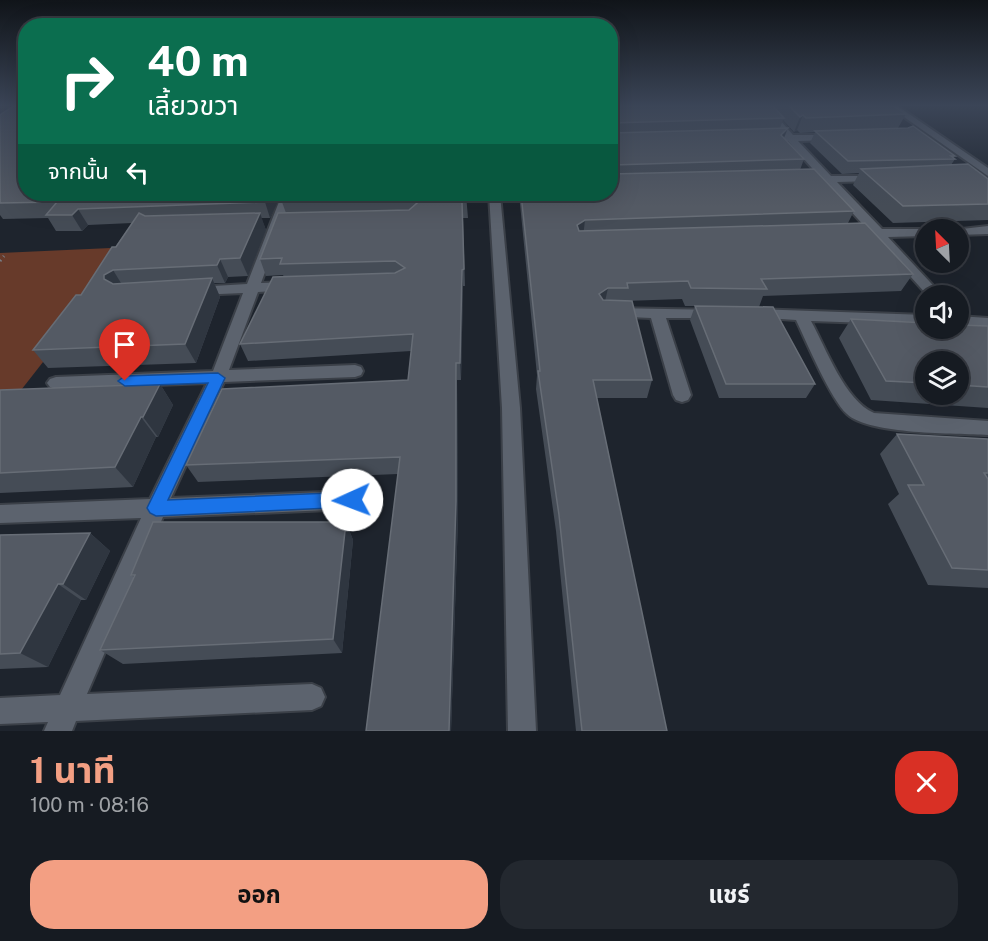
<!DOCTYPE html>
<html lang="th">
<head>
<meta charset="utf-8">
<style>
	body { margin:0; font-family:"Public Sans","Noto Sans Thai",sans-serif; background:#23282f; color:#f1f3f6; height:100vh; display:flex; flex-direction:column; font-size:22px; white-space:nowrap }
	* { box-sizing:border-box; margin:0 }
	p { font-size:20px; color:#9ea1a5 }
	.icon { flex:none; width:33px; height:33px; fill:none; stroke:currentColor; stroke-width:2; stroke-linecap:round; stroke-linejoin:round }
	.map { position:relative; height:731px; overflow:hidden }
	.drawer { display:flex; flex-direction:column; background:#161b22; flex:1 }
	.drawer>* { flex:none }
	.hud { position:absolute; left:18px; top:18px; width:600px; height:183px; border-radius:24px; box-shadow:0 6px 24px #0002,0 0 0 2px #353940; background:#0b6e4f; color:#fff; overflow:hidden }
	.needle { width:39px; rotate:336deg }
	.controls { position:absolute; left:915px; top:219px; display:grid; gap:12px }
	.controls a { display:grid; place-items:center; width:54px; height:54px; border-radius:50%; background:#161b22; box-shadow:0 6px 24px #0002,0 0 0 2px #353940; font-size:30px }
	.pin { position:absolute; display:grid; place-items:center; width:51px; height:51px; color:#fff; margin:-62px -26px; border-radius:50% 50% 50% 0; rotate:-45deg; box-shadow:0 0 6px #0007 }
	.pin .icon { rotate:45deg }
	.me { position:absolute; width:66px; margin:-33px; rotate:268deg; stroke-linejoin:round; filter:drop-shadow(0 0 4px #0008) }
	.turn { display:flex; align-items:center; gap:21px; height:126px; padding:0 30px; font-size:27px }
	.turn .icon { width:78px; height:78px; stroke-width:2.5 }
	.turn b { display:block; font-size:42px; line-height:51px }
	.then { display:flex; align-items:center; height:57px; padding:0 30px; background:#0003; gap:12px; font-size:22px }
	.round { display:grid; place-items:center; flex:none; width:63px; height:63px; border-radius:24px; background:#23282f }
	.headline { display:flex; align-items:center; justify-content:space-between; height:102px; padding:0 30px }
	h1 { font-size:36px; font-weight:700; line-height:45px; color:#f39f83 }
	.primary-button { display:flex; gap:12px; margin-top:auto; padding:12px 30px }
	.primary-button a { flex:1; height:69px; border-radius:24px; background:#f39f83; color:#111; font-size:24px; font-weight:700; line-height:69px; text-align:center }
	.primary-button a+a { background:#23282f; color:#f1f3f6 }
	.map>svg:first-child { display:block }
</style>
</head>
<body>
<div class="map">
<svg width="988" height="731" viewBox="0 0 988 731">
	<rect width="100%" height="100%" fill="#1e242d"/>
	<!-- green -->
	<polygon fill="#673a2a" points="133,247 0,417 0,253"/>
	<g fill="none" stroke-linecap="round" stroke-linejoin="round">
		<!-- minor casing -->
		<g stroke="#3b4048" stroke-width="4">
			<g id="minor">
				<polygon points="759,105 767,105 793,135 837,135 837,139 834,140 798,141 831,176 880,176 880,180 876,181 837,182 882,229 930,229 926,230 926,236 888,237 943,296 928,296 875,237 850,237 848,234 850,231 868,230 825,183 799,182 799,178 819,176 788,141 761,141 761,137 783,135"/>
				<polygon points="887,105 896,105 988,168 988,176"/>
				<polygon points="282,194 294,194 261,283 291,282 298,286 291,290 258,292 229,370 355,365 361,367 363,371 361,375 355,377 224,382 171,498 352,491 359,494 362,500 359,506 352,509 163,517 87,694 312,684 321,688 325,697 321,706 312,710 76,721 72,731 44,731 48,722 0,724 0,698 60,695 141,518 0,523 0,505 150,499 207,383 56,389 50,387 47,383 50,379 56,377 213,371 243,293 197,295 190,291 197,287 247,284"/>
				<polygon points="489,194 500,194 520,408 536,731 508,731 502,408"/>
				<polygon points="988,226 988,234 958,235 958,230 953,230"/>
				<polygon points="612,308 720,310 722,313 720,316 715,318 666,318 691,395 688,400 682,402 676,400 673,395 651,318 607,316 605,313"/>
				<path d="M 756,309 L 926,315 L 926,325 L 811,321 C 826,348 845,401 874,413 L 988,421 L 988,435 C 956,433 869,435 847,414 C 831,400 807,343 796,320 L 751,317 L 749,314 L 751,311 Z"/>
				<polygon points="958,316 988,318 988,328 958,326"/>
			</g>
		</g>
		<!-- path -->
		<polyline stroke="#787d85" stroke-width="3" stroke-dasharray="1.5 4" stroke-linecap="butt" points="0,261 4,256"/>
		<!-- minor -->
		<use href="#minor" fill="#5c636e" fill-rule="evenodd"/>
	</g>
	<!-- wall -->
	<g fill="#454c56" fill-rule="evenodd">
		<polygon points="0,105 26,194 282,194 270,218 261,218 266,230 248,276 228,277 225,283 214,283 220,297 196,363 48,368 33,350 81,295 132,223 88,225 82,231 56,231 48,218 3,219 0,215"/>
		<polygon points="610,105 892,105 906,114 898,128 955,156 953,158 955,159 951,165 988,179 988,220 893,223 853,185 859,173 842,174 810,143 815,132 800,133 797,130 794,132 783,120 780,128 784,139 804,159 800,170 854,211 848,223 913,274 901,291 763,296 759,307 815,384 806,398 719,398 690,320 695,306 685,306 682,299 625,301 652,380 647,398 597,398 667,731 576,731 556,531 536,389 537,375 519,194 610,194"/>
		<polygon points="466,194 468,218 463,218 465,286 463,286 461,380 457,380 458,517 451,731 366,731 398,474 198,482 186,465 408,380 411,351 248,361 240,344 284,277 283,275 266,276 260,259 286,213 282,202"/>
		<path d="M 851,319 L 988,326 L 988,408 L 871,400 L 839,338 ZM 926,362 L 958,362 L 958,394 L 926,394 Z"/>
		<polygon points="160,384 173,405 158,437 156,437 133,487 0,493 0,390"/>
		<polygon points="897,434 988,439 988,588 928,585 888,504 899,494 880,454"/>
		<polygon points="346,522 353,540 342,653 123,664 100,650 134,577 131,575"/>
		<polygon points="90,533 110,551 86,600 81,600 48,667 0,669 0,535"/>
	</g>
	<!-- shaded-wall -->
	<g fill="#2f3640">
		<polygon points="0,105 24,105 0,122"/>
		<polygon points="803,115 797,130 794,132 800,117"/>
		<polygon points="788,128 782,143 781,135"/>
		<polygon points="270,194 282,194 270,218 265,202"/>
		<polygon points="78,209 88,225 82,231 72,215"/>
		<polygon points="260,213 266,230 248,276 240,258"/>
		<polygon points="585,220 583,237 575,242 577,225"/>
		<polygon points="220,259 228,277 225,283 217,265"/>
		<polygon points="113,270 124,288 116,293 104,279 104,275"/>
		<polygon points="462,270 463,286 461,380 460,363"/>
		<polygon points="212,278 220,297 196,363 185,344"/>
		<polygon points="608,288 604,306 599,294"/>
		<polygon points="456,363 457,380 458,517 451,731 449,731"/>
		<polygon points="160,384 173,405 158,437 143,417"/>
		<polygon points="141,417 156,437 133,487 115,467"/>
		<polygon points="346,522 353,540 342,653 333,639"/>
		<polygon points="90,533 110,551 86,600 63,584"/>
		<polygon points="58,584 81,600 48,667 20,653"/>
	</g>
	<!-- building -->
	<g fill="#545a64" stroke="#676d76" stroke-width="1.5">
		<polygon points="15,105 26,105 26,194 270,194 265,202 78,209 72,215 46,215 57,202 0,203 0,115"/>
		<polygon points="610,105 772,105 784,118 612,123 610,129"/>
		<polygon points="788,105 892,105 906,114 806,118 803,115 800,117"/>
		<polygon points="913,126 955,156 951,156 955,159 848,161 815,131 908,128"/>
		<polygon points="788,128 781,135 804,159 613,165 610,167 610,131 612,133"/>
		<polygon points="968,164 988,179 988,204 903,206 861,169"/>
		<polygon points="610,168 611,174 814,169 854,211 585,220 577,225 579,231 865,223 913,274 761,279 767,289 691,288 688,281 627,283 628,288 608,288 599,294 603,300 632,301 652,380 593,380 667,731 582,731 559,515 538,371 540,371 521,194 610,194"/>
		<polygon points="285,194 466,194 467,202 462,202 464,269 462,270 460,363 456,363 456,501 449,731 366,731 400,457 186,465 222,389 408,380 413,334 240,344 273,277 395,273 405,268 395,261 280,264 282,258 260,259 278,213 409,210 417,203 409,198 282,202"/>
		<polygon points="139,213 145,216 260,213 240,258 220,259 217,265 113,270 104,275 104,279 113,284 212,278 185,344 33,350 76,295 81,295 112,247 116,247"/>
		<polygon points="695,306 773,307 815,384 726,384"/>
		<polygon points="851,319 926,323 926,328 958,328 958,325 988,326 988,387 958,385 958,362 926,362 926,383 886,381"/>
		<polygon points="160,384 143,417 141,417 115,467 0,473 0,390"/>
		<polygon points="897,434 988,439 988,473 984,473 988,479 988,570 952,568 908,485 924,485"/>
		<polygon points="153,522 346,522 333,639 100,650 135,575 131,575"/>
		<polygon points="90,533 63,584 58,584 20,653 0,654 0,535"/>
	</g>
	<!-- sky -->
	<linearGradient id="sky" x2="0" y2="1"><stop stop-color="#101419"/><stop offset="0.51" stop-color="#3b4557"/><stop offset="1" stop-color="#3b4557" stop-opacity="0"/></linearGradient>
	<rect width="988" height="207" fill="url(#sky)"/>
	<!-- route -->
	<polygon fill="#1a73e8" stroke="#114b97" stroke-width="1.5" points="218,373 225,378 168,500 352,492 358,495 360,500 358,505 352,507 156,516 150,513 147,508 208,383 125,386 118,381 125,376"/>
</svg>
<div class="controls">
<a><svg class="needle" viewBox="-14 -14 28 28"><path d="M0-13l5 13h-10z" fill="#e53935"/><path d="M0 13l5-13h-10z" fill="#9ea1a5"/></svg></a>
<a><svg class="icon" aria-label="sound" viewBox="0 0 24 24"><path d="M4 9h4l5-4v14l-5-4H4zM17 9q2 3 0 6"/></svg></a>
<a><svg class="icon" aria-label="layers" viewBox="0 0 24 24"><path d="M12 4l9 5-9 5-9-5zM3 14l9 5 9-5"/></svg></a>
</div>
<div class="pin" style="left:125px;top:381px;background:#d93025"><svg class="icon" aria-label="arrive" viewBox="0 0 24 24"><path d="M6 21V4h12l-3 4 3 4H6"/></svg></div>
<svg class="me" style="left:352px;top:500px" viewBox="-20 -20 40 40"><circle r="19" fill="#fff"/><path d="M0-13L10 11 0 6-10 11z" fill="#1a73e8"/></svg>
<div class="hud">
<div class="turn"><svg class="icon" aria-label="right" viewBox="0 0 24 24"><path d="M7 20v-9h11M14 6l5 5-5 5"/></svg><div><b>40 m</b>เลี้ยวขวา</div></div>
<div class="then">จากนั้น<svg class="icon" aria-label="left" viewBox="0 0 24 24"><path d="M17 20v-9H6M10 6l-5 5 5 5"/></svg></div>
</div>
</div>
<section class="drawer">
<div class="headline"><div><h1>1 นาที</h1><p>100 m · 08:16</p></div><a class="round" style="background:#d93025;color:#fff"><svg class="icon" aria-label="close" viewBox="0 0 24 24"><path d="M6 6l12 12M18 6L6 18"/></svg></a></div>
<div class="primary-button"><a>ออก</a><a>แชร์</a></div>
</section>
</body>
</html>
